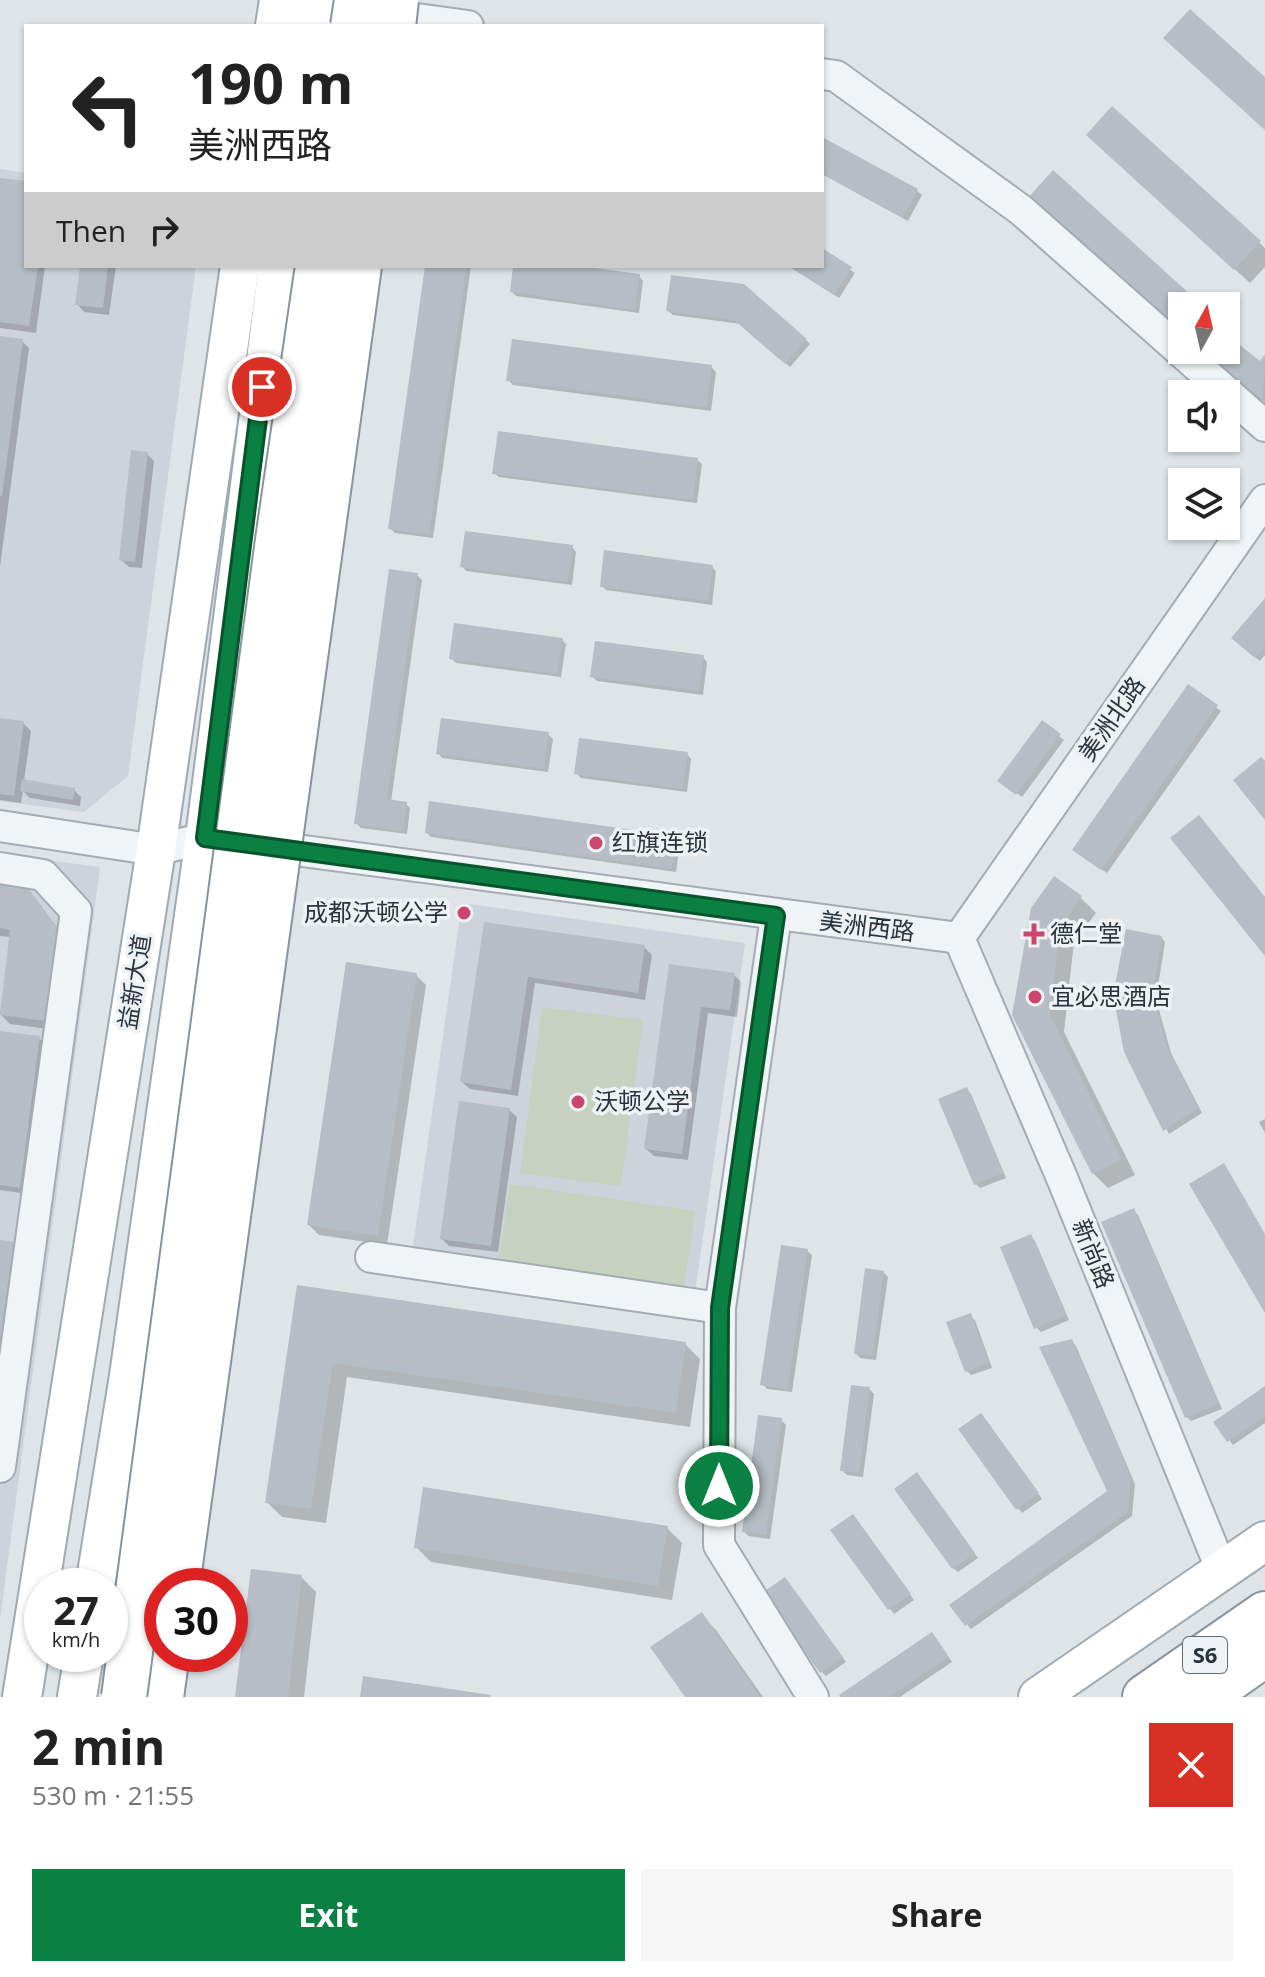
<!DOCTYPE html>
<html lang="en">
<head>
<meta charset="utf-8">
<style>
	body { margin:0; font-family:"Open Sans","Noto Sans SC",sans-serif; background:#f6f6f6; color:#222; height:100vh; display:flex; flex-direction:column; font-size:30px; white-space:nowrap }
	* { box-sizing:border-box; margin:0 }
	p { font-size:26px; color:#767676 }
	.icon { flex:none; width:44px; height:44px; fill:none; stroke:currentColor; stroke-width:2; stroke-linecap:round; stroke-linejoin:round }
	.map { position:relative; height:1697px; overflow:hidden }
	.panel { display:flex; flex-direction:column; background:#fff; flex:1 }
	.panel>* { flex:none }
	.guide { position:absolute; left:24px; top:24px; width:800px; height:244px; border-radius:0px; box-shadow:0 2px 6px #0004; background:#fff; color:#222; overflow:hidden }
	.needle { width:52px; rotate:8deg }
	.controls { position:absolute; left:1168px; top:292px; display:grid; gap:16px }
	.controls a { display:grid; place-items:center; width:72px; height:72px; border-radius:0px; background:#fff; box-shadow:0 2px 6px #0004; font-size:40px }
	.speed { position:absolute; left:24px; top:1568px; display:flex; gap:16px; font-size:40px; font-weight:700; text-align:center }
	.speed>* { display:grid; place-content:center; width:104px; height:104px; border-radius:50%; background:#fff; box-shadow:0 2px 6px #0004; line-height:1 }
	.speed small { font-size:20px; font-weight:400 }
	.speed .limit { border:12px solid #d22; background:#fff; color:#111 }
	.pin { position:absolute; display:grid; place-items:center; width:68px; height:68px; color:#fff; margin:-34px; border:4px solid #fff; border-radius:50%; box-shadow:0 2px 8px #0007 }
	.me { position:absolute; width:88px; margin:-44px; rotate:0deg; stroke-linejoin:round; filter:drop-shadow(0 0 6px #0008) }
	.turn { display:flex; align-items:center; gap:28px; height:168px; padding:0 32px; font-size:36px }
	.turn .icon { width:104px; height:104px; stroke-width:2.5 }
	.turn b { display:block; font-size:56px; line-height:68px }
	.then { display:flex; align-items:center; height:76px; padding:0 32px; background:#0003; gap:16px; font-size:30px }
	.round { display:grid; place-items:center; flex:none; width:84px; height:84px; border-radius:0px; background:#f6f6f6 }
	.summary { display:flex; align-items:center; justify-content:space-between; height:136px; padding:0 32px }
	h1 { font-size:48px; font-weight:700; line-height:60px }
	.action { display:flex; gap:16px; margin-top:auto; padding:16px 32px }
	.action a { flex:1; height:92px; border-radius:0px; background:#0b8043; color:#fff; font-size:32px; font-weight:700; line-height:92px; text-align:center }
	.action a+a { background:#f6f6f6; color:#222 }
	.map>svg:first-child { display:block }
</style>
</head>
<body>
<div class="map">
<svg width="1265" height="1697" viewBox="0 0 1265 1697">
	<rect width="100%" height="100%" fill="#dfe4e8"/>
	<!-- built -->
	<g fill="#cdd3da">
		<polygon points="0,169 26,173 26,266 196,266 128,776 84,812 0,801"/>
		<polygon points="0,854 100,867 0,1620"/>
		<polygon points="462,903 745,943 694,1300 411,1260"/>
	</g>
	<!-- green -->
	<g fill="#c7d1c0">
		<polygon points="542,1007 643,1020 621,1186 520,1173"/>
		<polygon points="510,1184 695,1211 683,1292 498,1265"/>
	</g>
	<!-- shadow -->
	<g fill="#0003">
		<polygon points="1112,109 1265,248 1265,267 1250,283 1103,150"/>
		<polygon points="822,139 917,191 922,195 908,221 822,174"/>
		<polygon points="0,180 26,183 26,266 45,266 36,333 0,328"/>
		<polygon points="822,250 855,273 839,298 789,266 822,266"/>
		<polygon points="82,266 116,266 109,315 84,312 77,304"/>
		<polygon points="427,266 471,266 433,538 395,533 390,528"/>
		<polygon points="515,266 566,266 639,276 643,281 639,313 516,296 512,292"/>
		<polygon points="673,277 806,340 810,344 790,367 741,324 673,315 668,311"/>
		<polygon points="1226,337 1260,364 1265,358 1265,403 1207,358 1226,350"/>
		<polygon points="0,338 22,341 29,348 0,567"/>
		<polygon points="711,367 716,372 711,411 513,385 508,380"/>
		<polygon points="147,454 154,461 142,568 129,567 121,560"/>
		<polygon points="697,460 702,464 697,503 499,477 494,473"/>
		<polygon points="572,547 576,552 572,585 466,571 462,566"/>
		<polygon points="712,567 716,571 712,605 606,590 602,586"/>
		<polygon points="417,575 422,580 391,802 406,804 410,808 407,834 361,828 356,823"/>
		<polygon points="1265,601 1265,655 1260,661 1238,643"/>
		<polygon points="562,640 566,644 561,677 456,663 451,658"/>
		<polygon points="703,657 707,662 703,695 597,681 592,676"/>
		<polygon points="1189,687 1221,711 1107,873 1079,854"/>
		<polygon points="0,720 23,723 31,731 24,781 74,790 81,797 80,806 30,798 23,791 21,803 0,800"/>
		<polygon points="1042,723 1064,740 1022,797 1002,782"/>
		<polygon points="548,734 553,739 548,772 442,758 438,753"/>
		<polygon points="687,754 691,759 687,792 581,778 576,773"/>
		<polygon points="427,833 675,838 680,843 676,872 431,837"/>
		<polygon points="1055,879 1081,898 1096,913 1074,942 1064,1032 1135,1175 1108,1188 1093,1173 1014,1014"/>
		<polygon points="0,886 37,901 68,942 56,1030 10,1024 0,1014 11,937 0,936"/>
		<polygon points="485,924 644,947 652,955 645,1000 535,983 518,1096 470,1089 462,1082"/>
		<polygon points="1161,937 1165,942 1156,999 1171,1053 1202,1113 1169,1134 1126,1051"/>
		<polygon points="670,966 734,975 741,982 737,1017 708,1013 688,1160 654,1156 646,1149"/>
		<polygon points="416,975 426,985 387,1245 319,1235 309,1225"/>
		<polygon points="0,1033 39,1038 46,1046 27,1194 0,1190"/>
		<polygon points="967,1089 971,1094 1006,1178 980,1188 976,1184"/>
		<polygon points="509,1110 517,1117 498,1252 449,1246 442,1239"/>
		<polygon points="1265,1119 1265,1133 1259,1122"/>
		<polygon points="1133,1210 1138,1215 1222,1409 1191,1421 1187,1417"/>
		<polygon points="1030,1236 1035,1241 1069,1320 1041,1332 1036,1327"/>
		<polygon points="0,1242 14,1244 21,1251 0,1405"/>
		<polygon points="807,1251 812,1255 792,1392 767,1389 763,1384"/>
		<polygon points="883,1272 888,1277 876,1360 860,1358 856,1353"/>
		<polygon points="299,1287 685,1344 700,1359 690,1427 347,1377 326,1523 282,1517 267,1502"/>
		<polygon points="970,1316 975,1320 992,1368 971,1375 967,1371"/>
		<polygon points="1072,1341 1076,1346 1135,1484 1132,1516 971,1629 967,1625 1109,1491"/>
		<polygon points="1265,1388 1265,1423 1233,1445 1216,1422"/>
		<polygon points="869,1389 874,1394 863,1477 847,1475 842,1470"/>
		<polygon points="781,1420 786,1425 770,1539 748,1536 744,1531"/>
		<polygon points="986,1420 1042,1499 1022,1513 1018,1508"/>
		<polygon points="921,1480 978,1558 958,1572 953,1568"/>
		<polygon points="857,1521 914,1600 894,1614 833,1531"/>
		<polygon points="667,1528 682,1543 672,1600 431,1562 416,1547"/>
		<polygon points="301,1577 316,1592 304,1697 237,1697"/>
		<polygon points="789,1584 846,1662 826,1676 822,1672"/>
		<polygon points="701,1615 716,1630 763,1697 687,1697"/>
		<polygon points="936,1639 952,1662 900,1697 843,1697"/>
	</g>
	<!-- building -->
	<g fill="#b6bdc4">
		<polygon points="1190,9 1265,77 1265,130 1163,38"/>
		<polygon points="1112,106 1261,241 1234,270 1086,135"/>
		<polygon points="822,137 918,189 903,218 822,174"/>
		<polygon points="1053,170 1203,306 1182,306 1182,327 1175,334 1027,199"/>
		<polygon points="0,178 26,181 26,266 38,266 29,326 0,322"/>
		<polygon points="822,248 852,267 834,295 788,266 822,266"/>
		<polygon points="80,266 108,266 103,308 75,305"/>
		<polygon points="425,266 467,266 429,535 388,529"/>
		<polygon points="513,266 580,266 640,274 635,310 510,292"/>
		<polygon points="671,275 744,284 807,339 785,364 734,320 666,311"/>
		<polygon points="1226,334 1260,361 1265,354 1263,400 1198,350 1226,350"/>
		<polygon points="0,336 23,339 2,496 0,496"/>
		<polygon points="512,339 712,365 707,407 506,381"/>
		<polygon points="498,431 698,458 693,500 492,474"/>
		<polygon points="131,450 148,452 135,562 119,560"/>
		<polygon points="465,531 573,545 568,582 460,567"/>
		<polygon points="604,550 713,565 708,601 600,587"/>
		<polygon points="389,569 418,573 387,799 407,802 403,831 354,824"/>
		<polygon points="1265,598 1265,646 1255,658 1231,638"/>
		<polygon points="454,623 563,638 557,674 449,659"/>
		<polygon points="595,641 704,655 699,691 590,677"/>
		<polygon points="1188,684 1218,705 1101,870 1072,850"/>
		<polygon points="0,718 24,721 14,796 0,794"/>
		<polygon points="441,718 549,732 544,769 436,754"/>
		<polygon points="1042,720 1061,734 1016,795 997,781"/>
		<polygon points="579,738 688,752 683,789 574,774"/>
		<polygon points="1261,757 1265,761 1265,820 1233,780"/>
		<polygon points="22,779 75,788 73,800 20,791"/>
		<polygon points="429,801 676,836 672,869 425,833"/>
		<polygon points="1199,815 1265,897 1265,956 1170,838"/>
		<polygon points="1054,876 1082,896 1060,927 1050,1015 1122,1160 1092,1174 1012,1015 1031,908"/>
		<polygon points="0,884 28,888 59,930 46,1021 0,1015 10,930 0,928"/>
		<polygon points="484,922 645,945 638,993 528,977 511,1090 460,1082"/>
		<polygon points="1126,929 1162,936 1153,994 1167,1047 1198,1108 1163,1131 1124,1052 1113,995"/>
		<polygon points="346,962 417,973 378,1236 307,1225"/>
		<polygon points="669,964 735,973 730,1010 701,1007 682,1154 644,1149"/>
		<polygon points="0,1031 40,1036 20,1188 0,1185"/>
		<polygon points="967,1087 1003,1173 974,1185 938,1099"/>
		<polygon points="459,1101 510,1108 491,1246 440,1239"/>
		<polygon points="1224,1163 1265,1234 1265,1313 1189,1184"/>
		<polygon points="1134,1208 1219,1404 1185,1418 1101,1222"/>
		<polygon points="1031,1234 1066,1315 1034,1329 1000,1247"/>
		<polygon points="0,1240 15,1242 2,1337 0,1337"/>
		<polygon points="781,1245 808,1249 788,1389 760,1385"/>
		<polygon points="865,1268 884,1271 873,1356 854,1354"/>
		<polygon points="297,1285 686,1342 676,1413 333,1363 311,1509 265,1503"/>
		<polygon points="971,1313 989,1363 965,1372 946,1322"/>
		<polygon points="1072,1339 1131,1478 1128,1512 965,1626 949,1605 1107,1491 1039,1347"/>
		<polygon points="851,1385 870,1387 859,1473 840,1471"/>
		<polygon points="1265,1386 1265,1416 1227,1442 1213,1422"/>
		<polygon points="981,1413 1039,1493 1016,1510 958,1429"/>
		<polygon points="758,1415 782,1418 766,1535 742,1532"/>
		<polygon points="917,1472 975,1553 952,1569 894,1489"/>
		<polygon points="423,1487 668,1526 658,1586 414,1548"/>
		<polygon points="853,1514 911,1594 888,1610 830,1530"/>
		<polygon points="251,1569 302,1575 288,1697 235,1697"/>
		<polygon points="785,1577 843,1657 820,1673 762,1593"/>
		<polygon points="702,1612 760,1697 685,1697 650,1647"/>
		<polygon points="932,1632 949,1657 889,1697 841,1697 839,1695"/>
		<polygon points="363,1676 491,1695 490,1697 360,1697"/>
	</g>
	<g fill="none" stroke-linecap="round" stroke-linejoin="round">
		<!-- minor casing -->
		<g stroke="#a4abb2" stroke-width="34">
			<g id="minor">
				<polyline points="314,5 468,26"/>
				<polyline points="822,74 836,76 1021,210 1265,426"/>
				<polyline points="0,826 156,850 205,838 959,938"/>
				<polyline points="0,868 43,875 76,911 0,1467"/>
				<polyline points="776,916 720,1308 719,1545 813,1697"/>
				<polyline points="959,938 1062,1178 1222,1571"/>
				<polyline points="959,938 1265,500"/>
				<polyline points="371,1257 720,1308"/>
			</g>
		</g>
		<!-- major casing -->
		<g stroke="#9eaab3" stroke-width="42">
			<g id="major">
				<polyline points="275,26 279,0"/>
				<polyline points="311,26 315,0"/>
				<polyline points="95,1586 129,1376 205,838 278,266"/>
				<polyline points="22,1697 156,850 240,266"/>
				<polyline points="77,1697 84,1654"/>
				<polyline points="1038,1697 1265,1541"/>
			</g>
		</g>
		<!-- highway casing -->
		<g stroke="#87939e" stroke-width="48">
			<g id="highway">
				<polyline points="161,1697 167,1654"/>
				<polyline points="1145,1697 1265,1614"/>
				<polyline points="1204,1697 1265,1654"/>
			</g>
		</g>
		<!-- minor -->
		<use href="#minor" stroke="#f1f4f6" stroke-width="30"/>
		<!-- major -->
		<use href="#major" stroke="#fff" stroke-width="38"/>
		<!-- highway -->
		<use href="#highway" stroke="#fff" stroke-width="44"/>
		<!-- highway-bridge casing -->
		<g stroke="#87939e" stroke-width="48" stroke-linecap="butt">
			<g id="highway-bridge">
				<polyline points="353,26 357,0"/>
				<polyline points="393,26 396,0"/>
				<polyline points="177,1586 359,266"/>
				<polyline points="124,1697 278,540 318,266"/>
			</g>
		</g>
		<!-- highway-bridge -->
		<use href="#highway-bridge" stroke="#fff" stroke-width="44"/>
	</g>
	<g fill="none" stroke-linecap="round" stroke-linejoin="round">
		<!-- route casing -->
		<g stroke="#07532c" stroke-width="20">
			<polyline id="route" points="262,387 205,838 776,916 720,1308 719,1486"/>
		</g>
		<!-- route -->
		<use href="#route" stroke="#0b8043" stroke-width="14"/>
	</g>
	<!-- markers -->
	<g fill="#ca466c" stroke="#eef2f5" stroke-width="3">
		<circle cx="596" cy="843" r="8"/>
		<circle cx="464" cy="913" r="8"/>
		<path d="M1030 922h8v8h8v8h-8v8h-8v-8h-8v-8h8z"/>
		<circle cx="1035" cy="997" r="8"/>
		<circle cx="578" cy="1102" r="8"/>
	</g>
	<g text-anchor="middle" stroke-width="7" stroke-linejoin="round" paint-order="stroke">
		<!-- shield labels -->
		<rect fill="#eef2f5" stroke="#636c75" stroke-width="2" x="1183" y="1637" width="44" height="36" rx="6"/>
		<g font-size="22" font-weight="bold" fill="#28333e">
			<text x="1205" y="1663">S6</text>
		</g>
		<!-- street labels -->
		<g font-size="24" fill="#28333e" stroke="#eef2f5">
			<text transform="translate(1112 719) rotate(-55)" y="8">美洲北路</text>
			<text transform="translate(867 927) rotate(7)" y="8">美洲西路</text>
			<text transform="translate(135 982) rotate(-81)" y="8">益新大道</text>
			<text transform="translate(1093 1254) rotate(68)" y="8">新尚路</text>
		</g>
		<!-- poi labels -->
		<g font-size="24" fill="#28333e" stroke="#eef2f5" text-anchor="start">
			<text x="612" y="851">红旗连锁</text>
			<text x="448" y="921" text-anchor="end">成都沃顿公学</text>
			<text x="1050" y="942">德仁堂</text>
			<text x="1051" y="1005">宜必思酒店</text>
			<text x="594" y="1110">沃顿公学</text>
		</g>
	</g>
</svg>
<div class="controls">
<a><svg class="needle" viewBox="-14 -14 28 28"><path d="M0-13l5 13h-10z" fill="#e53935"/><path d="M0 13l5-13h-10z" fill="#767676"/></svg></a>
<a><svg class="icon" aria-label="sound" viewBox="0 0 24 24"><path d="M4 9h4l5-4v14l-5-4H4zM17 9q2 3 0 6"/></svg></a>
<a><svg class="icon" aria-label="layers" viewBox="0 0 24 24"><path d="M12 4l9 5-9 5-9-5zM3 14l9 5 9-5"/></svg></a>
</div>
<div class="speed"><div>27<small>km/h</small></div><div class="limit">30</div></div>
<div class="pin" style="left:262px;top:387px;background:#d93025"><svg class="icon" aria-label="arrive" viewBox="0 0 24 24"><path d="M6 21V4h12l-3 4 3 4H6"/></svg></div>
<svg class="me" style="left:719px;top:1486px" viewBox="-20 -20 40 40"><circle r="17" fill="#0b8043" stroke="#fff" stroke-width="3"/><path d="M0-11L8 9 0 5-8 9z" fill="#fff"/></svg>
<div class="guide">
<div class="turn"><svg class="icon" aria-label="left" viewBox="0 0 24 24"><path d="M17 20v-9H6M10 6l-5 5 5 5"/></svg><div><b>190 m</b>美洲西路</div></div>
<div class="then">Then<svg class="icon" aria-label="right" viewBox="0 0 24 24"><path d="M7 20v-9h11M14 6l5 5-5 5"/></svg></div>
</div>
</div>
<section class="panel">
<div class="summary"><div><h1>2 min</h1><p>530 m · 21:55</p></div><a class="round" style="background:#d93025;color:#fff"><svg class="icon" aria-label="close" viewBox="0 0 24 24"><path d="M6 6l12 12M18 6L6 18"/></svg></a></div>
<div class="action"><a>Exit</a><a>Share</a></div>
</section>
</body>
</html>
